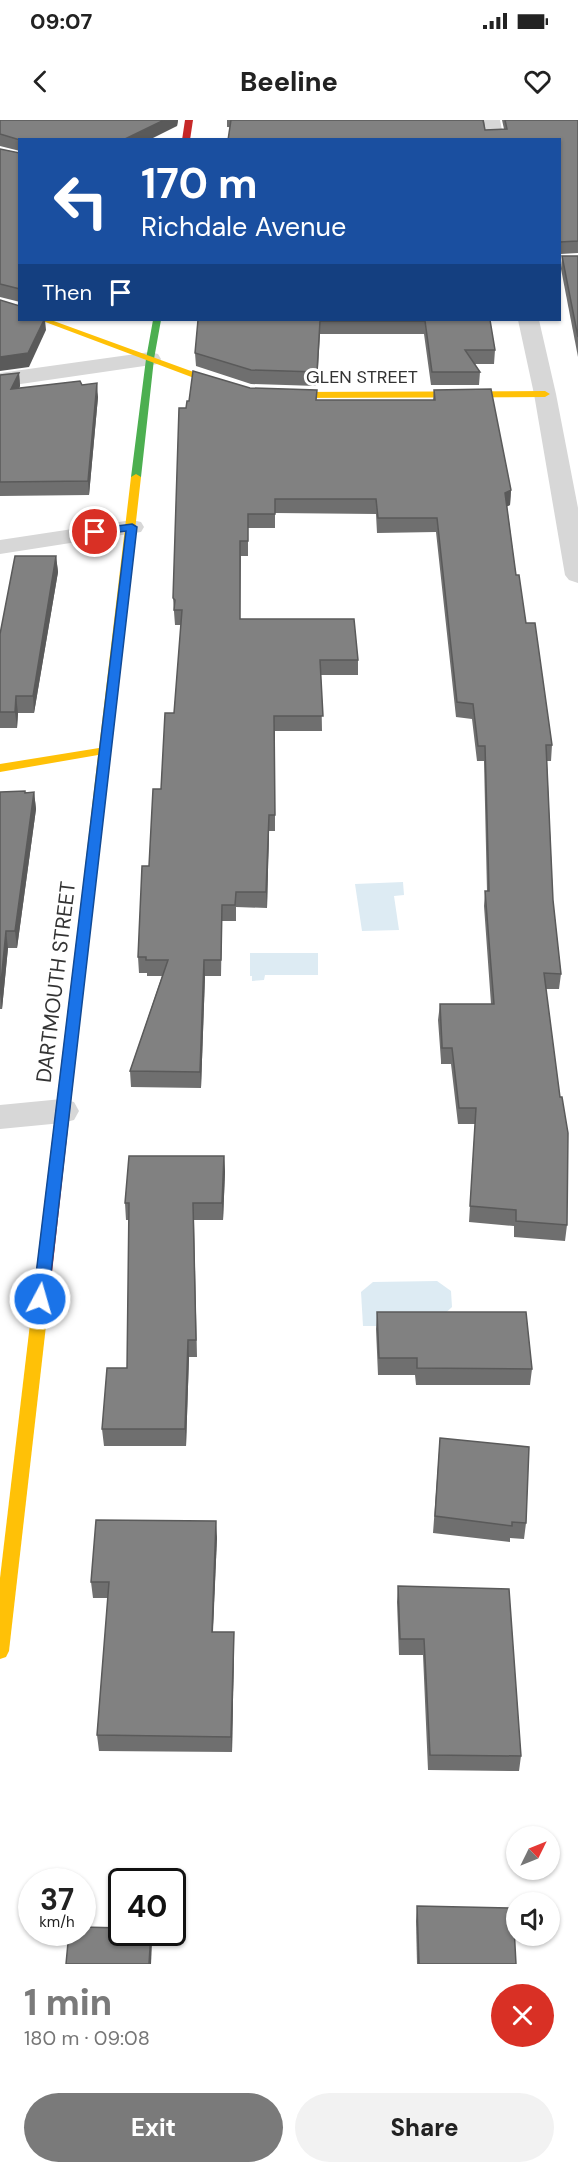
<!DOCTYPE html>
<html lang="en">
<head>
<meta charset="utf-8">
<style>
	body { margin:0; font-family:"DM Sans",sans-serif; background:#f2f2f2; color:#222; height:100vh; display:flex; flex-direction:column; font-size:22px; white-space:nowrap }
	* { box-sizing:border-box; margin:0 }
	p { font-size:20px; color:#767676 }
	.icon { flex:none; width:33px; height:33px; fill:none; stroke:currentColor; stroke-width:2; stroke-linecap:round; stroke-linejoin:round }
	.map { position:relative; height:1844px; overflow:hidden }
	.panel { display:flex; flex-direction:column; background:#fff; flex:1 }
	.panel>* { flex:none }
	.guide { position:absolute; left:18px; top:18px; width:543px; height:183px; border-radius:0px; box-shadow:0 2px 4px #0004; background:#1a4fa0; color:#fff; overflow:hidden }
	.needle { width:39px; rotate:47deg }
	.controls { position:absolute; left:506px; top:1706px; display:grid; gap:12px }
	.controls a { display:grid; place-items:center; width:54px; height:54px; border-radius:50%; background:#fff; box-shadow:0 2px 4px #0004; font-size:30px }
	.speed { position:absolute; left:18px; top:1748px; display:flex; gap:12px; font-size:30px; font-weight:700; text-align:center }
	.speed>* { display:grid; place-content:center; width:78px; height:78px; border-radius:50%; background:#fff; box-shadow:0 2px 4px #0004; line-height:1 }
	.speed small { font-size:15px; font-weight:400 }
	.speed .limit { border:3px solid #111; border-radius:9px; background:#fff; color:#111 }
	.pin { position:absolute; display:grid; place-items:center; width:51px; height:51px; color:#fff; margin:-26px; border:3px solid #fff; border-radius:50%; box-shadow:0 2px 6px #0007 }
	.me { position:absolute; width:66px; margin:-33px; rotate:6deg; stroke-linejoin:round; filter:drop-shadow(0 0 4px #0008) }
	.turn { display:flex; align-items:center; gap:21px; height:126px; padding:0 24px; font-size:27px }
	.turn .icon { width:78px; height:78px; stroke-width:2.5 }
	.turn b { display:block; font-size:42px; line-height:51px }
	.then { display:flex; align-items:center; height:57px; padding:0 24px; background:#0003; gap:12px; font-size:22px }
	.round { display:grid; place-items:center; flex:none; width:63px; height:63px; border-radius:32px; background:#f2f2f2 }
	.overview { display:flex; align-items:center; justify-content:space-between; height:102px; padding:0 24px }
	h1 { font-size:36px; font-weight:800; line-height:45px; color:#7a7a7a }
	.button { display:flex; gap:12px; margin-top:auto; padding:12px 24px }
	.button a { flex:1; height:69px; border-radius:36px; background:#7a7a7a; color:#fff; font-size:24px; font-weight:800; line-height:69px; text-align:center }
	.button a+a { background:#f2f2f2; color:#222 }
	.status { display:flex; justify-content:space-between; align-items:center; height:42px; padding:0 30px; background:#fff; direction:ltr }
	.status svg { height:16px; fill:currentColor }
	header { display:flex; justify-content:space-between; align-items:center; height:78px; padding:0 24px; background:#fff; font-size:27px; font-weight:800 }
	.map>svg:first-child { display:block }
</style>
</head>
<body>
<div class="status"><b>09:07</b><svg viewBox="0 0 49 12"><path d="M0 12V9h3v3zM5 12V6h3v6zM10 12V3h3v9zM15 12V0h3v12zM26 1h20v11H26zM47 4h2v5h-2z"/></svg></div>
<header><svg class="icon" aria-label="back" viewBox="0 0 24 24"><path d="M15 5l-7 7 7 7"/></svg>Beeline<svg class="icon" aria-label="heart" viewBox="0 0 24 24"><path d="M12 20l-8-8c-3-5 5-10 8-4 3-6 11-1 8 4z"/></svg></header>
<div class="map">
<svg width="578" height="1844" viewBox="0 0 578 1844">
	<rect width="100%" height="100%" fill="#fff"/>
	<!-- water -->
	<g fill="#ddebf3">
		<polygon points="403,762 404,775 394,776 399,810 362,811 355,764"/>
		<polygon points="250,833 318,833 318,855 265,855 264,860 252,861 252,856 250,856"/>
		<polygon points="437,1161 451,1171 452,1187 440,1198 389,1206 363,1206 361,1172 373,1162"/>
	</g>
	<g fill="none" stroke-linecap="round" stroke-linejoin="round">
		<!-- street -->
		<g fill="#d7d7d7" fill-rule="evenodd">
			<polygon points="482,0 500,0 504,20 486,20"/>
			<polygon points="518,200 539,200 556,274 578,388 578,463 569,460 565,455 534,274"/>
			<polygon points="150,232 158,234 161,239 158,244 0,267 0,253"/>
			<polygon points="132,400 141,402 144,407 141,412 0,434 0,420"/>
			<polygon points="62,979 74,982 79,991 74,1000 62,1003 0,1009 0,985"/>
		</g>
		<!-- fast -->
		<polygon fill="#4caf50" fill-rule="evenodd" points="153,200 161,200 154,239 141,357 136,360 131,357 146,239"/>
		<!-- slow -->
		<g fill="#ffc107" fill-rule="evenodd">
			<polygon points="40,200 51,200 232,266 251,270 288,272 545,271 550,274 545,277 288,278 251,276 226,270"/>
			<polygon points="136,354 141,357 93,782 87,786 81,782 98,635 0,652 0,644 99,628 131,357"/>
			<polygon points="44,1147 49,1149 52,1153 9,1531 6,1537 0,1539 0,1458 36,1153 39,1149"/>
		</g>
		<!-- jam -->
		<g fill="#c62828" fill-rule="evenodd">
			<polygon points="185,0 193,0 190,20 182,20"/>
			<polygon points="87,778 93,782 52,1153 49,1157 44,1159 39,1157 36,1153 81,782"/>
		</g>
	</g>
	<!-- wall -->
	<g fill="#6f6f6f">
		<polygon points="0,0 178,0 177,6 20,20 20,31 0,26"/>
		<polygon points="227,0 484,0 485,10 504,9 502,0 578,0 578,133 560,134 560,20 227,7"/>
		<polygon points="0,29 20,33 20,182 0,177"/>
		<polygon points="562,136 578,136 578,237 561,149"/>
		<polygon points="198,200 490,200 495,230 494,244 475,244 480,252 479,265 431,265 424,214 320,214 317,266 251,264 196,246 195,233"/>
		<polygon points="19,253 20,266 19,268 82,265 98,277 89,375 0,376 0,255"/>
		<polygon points="250,268 317,280 433,280 434,270 511,370 510,385 507,386 516,455 552,625 551,641 547,641 553,780 561,854 559,869 546,869 567,1105 565,1121 514,1117 514,1106 469,1102 475,1004 458,1004 451,944 441,944 441,941 438,900 440,884 491,884 484,786 485,771 487,771 484,641 477,641 472,599 456,597 436,412 377,413 376,394 275,393 275,408 248,408 248,436 241,436 240,499 358,540 358,555 321,555 322,611 275,611 275,711 269,711 267,788 236,787 236,801 222,801 221,856 205,856 201,968 131,967 130,951 162,856 147,856 147,853 139,853 138,837 149,746 174,593 181,505 175,505 173,478 186,288 189,281"/>
		<polygon points="56,436 58,452 34,593 18,593 17,608 0,608 0,514"/>
		<polygon points="0,672 34,672 36,689 17,828 8,828 2,889 0,889"/>
		<polygon points="224,1036 225,1052 223,1100 194,1100 197,1237 189,1237 186,1326 104,1326 102,1309 127,1248 129,1100 126,1100 125,1083"/>
		<polygon points="377,1192 532,1249 530,1265 416,1265 415,1255 378,1255 376,1209"/>
		<polygon points="440,1318 526,1403 524,1419 510,1418 510,1422 433,1413"/>
		<polygon points="217,1417 213,1512 234,1512 234,1528 232,1632 99,1631 97,1615 108,1478 93,1478 91,1462"/>
		<polygon points="398,1466 521,1636 519,1651 428,1650 423,1535 399,1535 397,1482"/>
		<polygon points="417,1786 516,1844 417,1844 416,1801"/>
	</g>
	<!-- shaded-wall -->
	<g fill="#5a5a5a">
		<polygon points="164,0 178,0 177,6 149,20 123,20"/>
		<polygon points="44,200 45,200 46,210 29,247 0,251 0,237"/>
		<polygon points="19,253 20,266 13,283 11,269"/>
		<polygon points="97,263 98,277 89,375 88,361"/>
		<polygon points="511,370 510,385 504,388 505,373"/>
		<polygon points="56,436 58,452 34,593 33,576"/>
		<polygon points="16,576 18,593 17,608 15,592"/>
		<polygon points="34,672 36,689 17,828 15,811"/>
		<polygon points="269,695 269,711 267,788 266,772"/>
		<polygon points="6,811 8,828 2,889 0,873"/>
		<polygon points="204,840 205,856 201,968 200,952"/>
		<polygon points="224,1036 225,1052 223,1100 222,1083"/>
		<polygon points="188,1220 189,1237 186,1326 185,1309"/>
		<polygon points="216,1401 217,1417 212,1528 212,1512"/>
		<polygon points="234,1512 234,1528 232,1632 231,1617"/>
		<polygon points="151,1812 152,1823 151,1844 149,1844"/>
	</g>
	<!-- building -->
	<g fill="#818181" stroke="#5a5a5a" stroke-width="1.5">
		<polygon points="0,0 164,0 123,20 20,20 0,14"/>
		<polygon points="231,0 483,0 485,10 507,9 505,0 578,0 578,121 560,122 560,20 228,20"/>
		<polygon points="0,29 20,33 20,169 0,164"/>
		<polygon points="562,136 578,136 578,217"/>
		<polygon points="0,180 20,186 20,200 44,200 28,233 0,237"/>
		<polygon points="198,200 490,200 495,230 465,230 480,252 432,252 425,201 320,201 317,252 251,250 195,233"/>
		<polygon points="193,251 250,268 317,270 316,280 435,280 434,270 491,269 511,370 505,373 516,455 519,455 526,503 535,503 552,625 546,625 553,780 561,854 544,853 560,977 562,977 568,1013 567,1105 516,1101 516,1090 470,1086 476,988 459,988 452,928 442,928 442,925 440,884 494,884 485,771 489,771 485,626 478,626 473,584 457,582 437,398 378,398 376,379 275,379 275,394 248,394 248,421 240,421 240,499 354,499 358,540 320,540 323,596 274,596 275,695 269,695 266,772 236,772 235,785 222,785 221,840 204,840 200,952 130,951 168,840 146,840 146,837 138,837 142,746 149,746 153,669 161,669 165,593 174,593 182,490 174,490 175,480 173,478 179,288 186,288 187,281 189,281"/>
		<polygon points="19,253 11,269 80,261 82,265 97,263 88,361 0,362 0,255"/>
		<polygon points="15,436 56,436 33,576 16,576 15,592 0,592 0,514"/>
		<polygon points="25,671 25,673 34,672 15,811 6,811 0,873 0,672"/>
		<polygon points="129,1036 224,1036 222,1083 193,1083 196,1220 188,1220 185,1309 102,1309 107,1248 127,1248 129,1083 125,1083"/>
		<polygon points="377,1192 526,1192 532,1249 417,1248 417,1238 379,1238"/>
		<polygon points="440,1318 529,1327 526,1403 512,1402 512,1406 435,1396"/>
		<polygon points="96,1400 216,1401 212,1512 234,1512 231,1617 97,1615 109,1462 91,1462"/>
		<polygon points="398,1466 509,1469 521,1636 430,1635 424,1519 400,1519"/>
		<polygon points="417,1786 513,1788 516,1844 419,1844"/>
		<polygon points="82,1807 122,1808 122,1812 151,1812 149,1844 66,1844 69,1812 82,1812"/>
	</g>
	<!-- route -->
	<polygon fill="#1a73e8" stroke="#114b97" stroke-width="1.5" points="132,404 137,407 48,1179 46,1183 35,1183 33,1179 126,411 95,415 90,412 95,409"/>
	<g text-anchor="middle" stroke-width="6" stroke-linejoin="round" paint-order="stroke">
		<!-- far-street labels -->
		<g font-size="18" fill="#333" stroke="#fff">
			<text x="362" y="263">GLEN STREET</text>
		</g>
		<!-- street labels -->
		<g font-size="21" fill="#333" stroke="#fff">
			<text transform="translate(56 862) rotate(-83)" y="7">DARTMOUTH STREET</text>
		</g>
	</g>
</svg>
<div class="controls">
<a><svg class="needle" viewBox="-14 -14 28 28"><path d="M0-13l5 13h-10z" fill="#e53935"/><path d="M0 13l5-13h-10z" fill="#767676"/></svg></a>
<a><svg class="icon" aria-label="sound" viewBox="0 0 24 24"><path d="M4 9h4l5-4v14l-5-4H4zM17 9q2 3 0 6"/></svg></a>
</div>
<div class="speed"><div>37<small>km/h</small></div><div class="limit">40</div></div>
<div class="pin" style="left:95px;top:412px;background:#d93025"><svg class="icon" aria-label="arrive" viewBox="0 0 24 24"><path d="M6 21V4h12l-3 4 3 4H6"/></svg></div>
<svg class="me" style="left:40px;top:1179px" viewBox="-20 -20 40 40"><circle r="17" fill="#1a73e8" stroke="#fff" stroke-width="3"/><path d="M0-11L8 9 0 5-8 9z" fill="#fff"/></svg>
<div class="guide">
<div class="turn"><svg class="icon" aria-label="left" viewBox="0 0 24 24"><path d="M17 20v-9H6M10 6l-5 5 5 5"/></svg><div><b>170 m</b>Richdale Avenue</div></div>
<div class="then">Then<svg class="icon" aria-label="arrive" viewBox="0 0 24 24"><path d="M6 21V4h12l-3 4 3 4H6"/></svg></div>
</div>
</div>
<section class="panel">
<div class="overview"><div><h1>1 min</h1><p>180 m · 09:08</p></div><a class="round" style="background:#d93025;color:#fff"><svg class="icon" aria-label="close" viewBox="0 0 24 24"><path d="M6 6l12 12M18 6L6 18"/></svg></a></div>
<div class="button"><a>Exit</a><a>Share</a></div>
</section>
</body>
</html>
